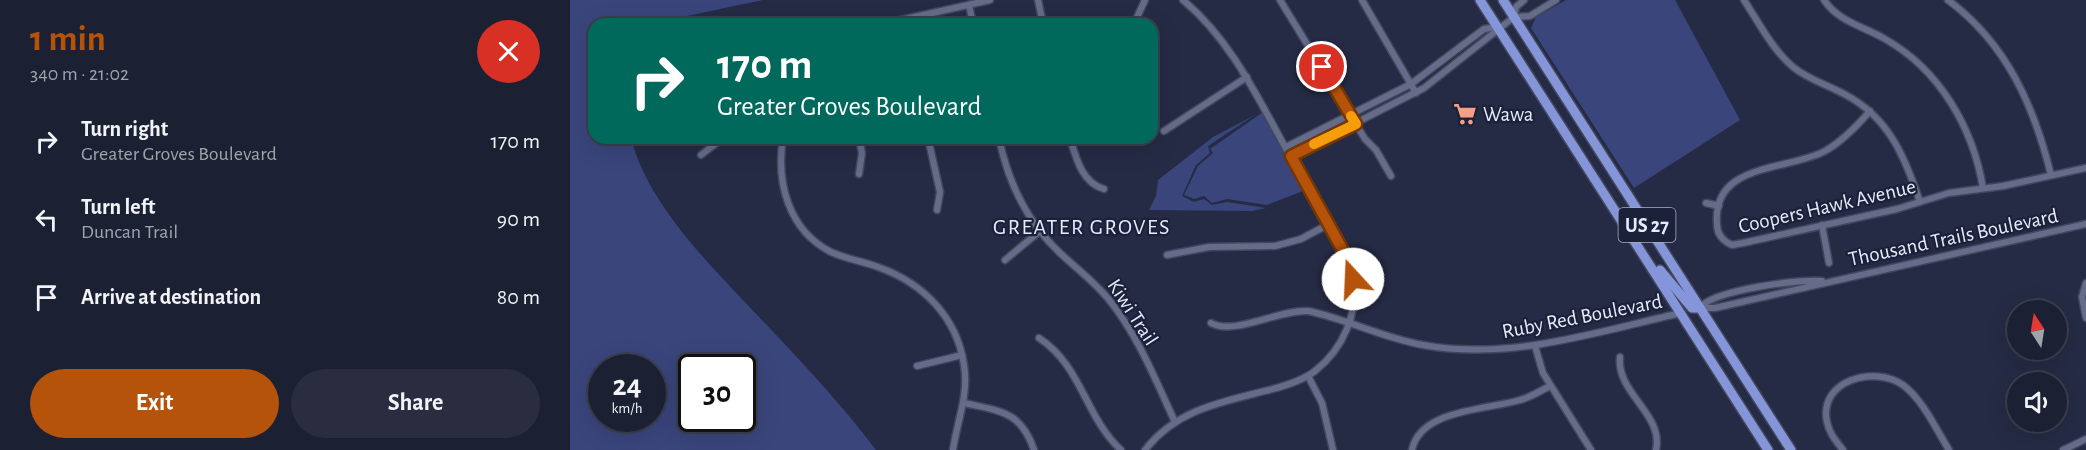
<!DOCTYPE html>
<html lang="en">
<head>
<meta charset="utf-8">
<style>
	body { margin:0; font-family:"Alegreya Sans",sans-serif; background:#292d3f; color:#f1f3f6; height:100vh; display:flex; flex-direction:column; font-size:22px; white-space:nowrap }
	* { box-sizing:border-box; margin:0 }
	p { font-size:20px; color:#a0a3ac }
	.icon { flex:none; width:33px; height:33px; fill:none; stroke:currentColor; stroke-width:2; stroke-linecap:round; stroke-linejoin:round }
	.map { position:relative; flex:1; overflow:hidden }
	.drawer { display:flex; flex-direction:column; background:#1c2033; width:570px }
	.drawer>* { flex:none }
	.hud { position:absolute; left:18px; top:18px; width:570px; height:126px; border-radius:18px; box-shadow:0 6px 24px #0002,0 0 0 2px #3a3e4e; background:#00695c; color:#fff; overflow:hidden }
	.needle { width:39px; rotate:348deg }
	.fabs { position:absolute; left:1437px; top:300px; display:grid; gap:12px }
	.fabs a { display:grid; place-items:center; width:60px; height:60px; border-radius:50%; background:#1c2033; box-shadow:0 6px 24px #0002,0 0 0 2px #3a3e4e; font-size:30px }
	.speed { position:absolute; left:18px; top:354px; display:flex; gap:12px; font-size:30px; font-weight:700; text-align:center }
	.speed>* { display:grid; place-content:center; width:78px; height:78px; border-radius:50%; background:#1c2033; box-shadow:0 6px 24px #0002,0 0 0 2px #3a3e4e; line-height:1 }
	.speed small { font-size:15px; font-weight:400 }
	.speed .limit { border:3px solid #111; border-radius:9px; background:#fff; color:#111 }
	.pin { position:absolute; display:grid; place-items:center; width:51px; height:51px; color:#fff; margin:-26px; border:3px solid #fff; border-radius:50%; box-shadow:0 2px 6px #0007 }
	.me { position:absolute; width:66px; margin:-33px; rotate:340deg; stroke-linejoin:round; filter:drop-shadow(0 0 4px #0008) }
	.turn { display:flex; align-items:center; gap:21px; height:126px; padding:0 30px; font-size:27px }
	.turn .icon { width:78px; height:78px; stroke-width:2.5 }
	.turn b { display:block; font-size:42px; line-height:51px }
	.round { display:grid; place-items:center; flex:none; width:63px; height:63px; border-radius:32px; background:#292d3f }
	.overview { display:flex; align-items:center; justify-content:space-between; height:102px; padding:0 30px }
	h1 { font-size:36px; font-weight:700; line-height:45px; color:#b45309 }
	.cta { display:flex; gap:12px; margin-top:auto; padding:12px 30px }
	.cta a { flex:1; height:69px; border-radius:36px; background:#b45309; color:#fff; font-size:24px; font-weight:700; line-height:69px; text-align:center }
	.cta a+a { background:#292d3f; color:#f1f3f6 }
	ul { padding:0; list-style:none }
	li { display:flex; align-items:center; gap:18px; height:78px; padding:0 30px }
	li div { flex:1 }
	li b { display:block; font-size:22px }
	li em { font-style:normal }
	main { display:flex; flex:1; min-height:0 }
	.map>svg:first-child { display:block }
</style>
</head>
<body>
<main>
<section class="drawer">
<div class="overview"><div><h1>1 min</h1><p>340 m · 21:02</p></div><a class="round" style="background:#d93025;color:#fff"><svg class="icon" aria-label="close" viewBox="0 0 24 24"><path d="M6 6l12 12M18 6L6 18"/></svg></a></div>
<ul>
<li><svg class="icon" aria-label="right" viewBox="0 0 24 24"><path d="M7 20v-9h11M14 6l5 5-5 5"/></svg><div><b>Turn right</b><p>Greater Groves Boulevard</p></div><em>170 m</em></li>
<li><svg class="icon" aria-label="left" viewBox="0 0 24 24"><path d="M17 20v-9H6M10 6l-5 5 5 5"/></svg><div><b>Turn left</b><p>Duncan Trail</p></div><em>90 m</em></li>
<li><svg class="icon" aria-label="arrive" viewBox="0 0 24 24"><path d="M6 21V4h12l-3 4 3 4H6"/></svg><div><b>Arrive at destination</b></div><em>80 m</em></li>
</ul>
<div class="cta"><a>Exit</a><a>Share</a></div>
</section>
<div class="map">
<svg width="1516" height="450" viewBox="0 0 1516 450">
	<rect width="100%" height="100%" fill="#252b44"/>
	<!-- green -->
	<g fill="#3a457c" fill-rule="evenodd">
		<path d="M 0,0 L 193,0 L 79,24 L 24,24 L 24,138 L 61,138 C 78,206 144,269 191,319 C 229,359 273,406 306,450 L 0,450 ZM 32,368 L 82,368 L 82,418 L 32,418 ZM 122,368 L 172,368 L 172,418 L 122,418 Z"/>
		<polygon points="996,0 1105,0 1170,120 1064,188 961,28 966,17"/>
		<polygon points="696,110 738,189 697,205 657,199 642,203 634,196 624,199 614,195 628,166 643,153 640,149"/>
		<polygon points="685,115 638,146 640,153 626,165 612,196 624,202 634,199 642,205 657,202 696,208 682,211 579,210 586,196 588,180 643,137"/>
	</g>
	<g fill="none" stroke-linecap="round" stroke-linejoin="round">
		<!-- minor casing -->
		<g stroke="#42475c" stroke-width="9">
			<g id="minor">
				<polyline points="468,0 473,24"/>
				<polyline points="710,0 795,139 806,150 821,176"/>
				<polyline points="792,0 846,93"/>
				<path d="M 1174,0 C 1189,23 1202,49 1223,67 C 1239,80 1258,85 1276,95 C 1319,118 1335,157 1350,202"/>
				<path d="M 1254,0 C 1269,22 1293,26 1315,39 C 1370,70 1403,128 1413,188"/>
				<path d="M 1378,0 C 1437,44 1464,106 1481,175"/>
				<polyline points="399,5 403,24"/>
				<polyline points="944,17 960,16 986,0"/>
				<polyline points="944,17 946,7 954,0"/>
				<polyline points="313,24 420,0"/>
				<polyline points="564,24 575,0"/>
				<path d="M 1300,111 C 1287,126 1273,141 1255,151 C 1218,171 1142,162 1147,224 C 1147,234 1153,241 1162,245 L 1173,243 L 1327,209 L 1379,193 L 1433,186 L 1516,168"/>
				<polyline points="594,131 677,77"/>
				<path d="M 213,138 C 206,182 218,230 261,252 C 276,259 292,261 308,267 C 353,283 387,317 394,365 C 399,395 387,421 383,450"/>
				<polyline points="289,138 292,153 289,174"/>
				<polyline points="358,138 370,192 367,210"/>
				<path d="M 429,138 C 438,182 457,222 490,253 C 507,269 525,282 540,301 C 568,336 586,381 605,422"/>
				<path d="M 500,138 C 506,158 512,183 534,189"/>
				<polyline points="716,147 841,84 914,29 927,27"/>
				<polyline points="131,155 153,138"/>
				<polyline points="721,156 854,88 944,17"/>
				<polyline points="1136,203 1149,206"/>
				<polyline points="1252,225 1259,263"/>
				<polyline points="597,255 639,247 705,246 731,239 759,224"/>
				<polyline points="435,260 470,231"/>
				<polyline points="1516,283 1512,297 1516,318"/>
				<polyline points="1130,308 1145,308 1516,224"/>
				<path d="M 1130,308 C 1142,290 1230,279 1252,281"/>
				<path d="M 641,323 C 664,336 710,309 738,311 C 777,319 813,338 853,345 C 940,361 1026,332 1111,313"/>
				<path d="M 469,338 C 512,366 515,417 551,450"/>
				<polyline points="965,346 973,373 1021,450"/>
				<path d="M 1050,357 C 1046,393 1094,414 1086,450"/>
				<polyline points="347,366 392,355"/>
				<polyline points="738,376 752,403 763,450"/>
				<path d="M 394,403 C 430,411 451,411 464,450"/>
				<path d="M 575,450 C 607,409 652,402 699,390 C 715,386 732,381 745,371 C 773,349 789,313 783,278 C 777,245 747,202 730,173 C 694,113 668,46 613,0"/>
				<path d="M 842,450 C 850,409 917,410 950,400 C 961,397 970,391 980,386"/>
				<path d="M 1273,450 C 1266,441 1259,433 1257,422 C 1248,380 1305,365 1333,385 C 1353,400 1366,429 1379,450"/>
				<polyline points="1493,450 1516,439"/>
			</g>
		</g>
		<!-- highway casing -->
		<g stroke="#42475c" stroke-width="12">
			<g id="highway">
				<polyline points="910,0 1198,450"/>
				<polyline points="933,0 1221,450"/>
				<polyline points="1090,270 1122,308 1130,308"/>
			</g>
		</g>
		<!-- minor -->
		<use href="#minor" stroke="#646c89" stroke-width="6"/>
		<!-- highway -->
		<use href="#highway" stroke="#8595da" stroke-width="9"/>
	</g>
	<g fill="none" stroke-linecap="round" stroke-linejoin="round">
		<!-- route casing -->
		<g stroke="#753606" stroke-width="15">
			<polyline id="route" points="752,67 786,124 721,156 776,256 783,279"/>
		</g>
		<!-- route -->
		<use href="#route" stroke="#b45309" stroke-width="10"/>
		<!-- slow -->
		<polyline stroke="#f59e0b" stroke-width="10" points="744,144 786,124 781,116"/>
	</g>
	<!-- icons -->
	<defs>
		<g id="supermarket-bare" transform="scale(1.8)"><path d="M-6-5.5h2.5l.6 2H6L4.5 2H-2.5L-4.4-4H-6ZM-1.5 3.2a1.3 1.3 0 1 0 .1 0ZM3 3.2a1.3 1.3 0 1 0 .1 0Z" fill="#f49f86" stroke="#1c213a" stroke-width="2.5" paint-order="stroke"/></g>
	</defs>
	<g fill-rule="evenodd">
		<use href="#supermarket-bare" x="895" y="114"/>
	</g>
	<g text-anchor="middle" stroke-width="4.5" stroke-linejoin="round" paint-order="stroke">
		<!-- shield labels -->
		<rect fill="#1c213a" stroke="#a9aec1" stroke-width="1.5" x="1048.5" y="208" width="57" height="34" rx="4.5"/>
		<g font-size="20" font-weight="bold" fill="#e6eafb">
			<text x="1077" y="232">US 27</text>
		</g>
		<!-- poi labels -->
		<g font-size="21" fill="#e6eafb" stroke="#1c213a" text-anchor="start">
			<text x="913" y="121">Wawa</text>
		</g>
		<!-- street labels -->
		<g font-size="21" fill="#e6eafb" stroke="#1c213a">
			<text transform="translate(1257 206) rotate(-13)" y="7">Coopers Hawk Avenue</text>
			<text transform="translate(1383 237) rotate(-12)" y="7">Thousand Trails Boulevard</text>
			<text transform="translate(563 312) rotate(57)" y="7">Kiwi Trail</text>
			<text transform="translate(1012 316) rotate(-11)" y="7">Ruby Red Boulevard</text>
		</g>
		<!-- neighbourhood labels -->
		<g font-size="22" letter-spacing="1.5" fill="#e6eafb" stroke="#1c213a">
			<text x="512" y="234">GREATER GROVES</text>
		</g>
	</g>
</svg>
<div class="fabs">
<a><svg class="needle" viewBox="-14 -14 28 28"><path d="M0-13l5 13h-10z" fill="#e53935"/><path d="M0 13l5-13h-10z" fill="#a0a3ac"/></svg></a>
<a><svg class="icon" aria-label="sound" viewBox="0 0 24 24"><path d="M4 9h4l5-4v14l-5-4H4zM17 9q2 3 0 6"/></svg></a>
</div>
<div class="speed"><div>24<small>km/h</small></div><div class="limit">30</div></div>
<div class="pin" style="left:752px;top:67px;background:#d93025"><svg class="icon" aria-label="arrive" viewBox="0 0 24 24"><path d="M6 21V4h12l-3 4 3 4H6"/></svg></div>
<svg class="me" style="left:783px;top:279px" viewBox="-20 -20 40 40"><circle r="19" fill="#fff"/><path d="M0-13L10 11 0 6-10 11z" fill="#b45309"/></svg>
<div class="hud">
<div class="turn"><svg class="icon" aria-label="right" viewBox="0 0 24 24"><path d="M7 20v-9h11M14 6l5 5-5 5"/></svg><div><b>170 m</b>Greater Groves Boulevard</div></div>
</div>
</div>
</main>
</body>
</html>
